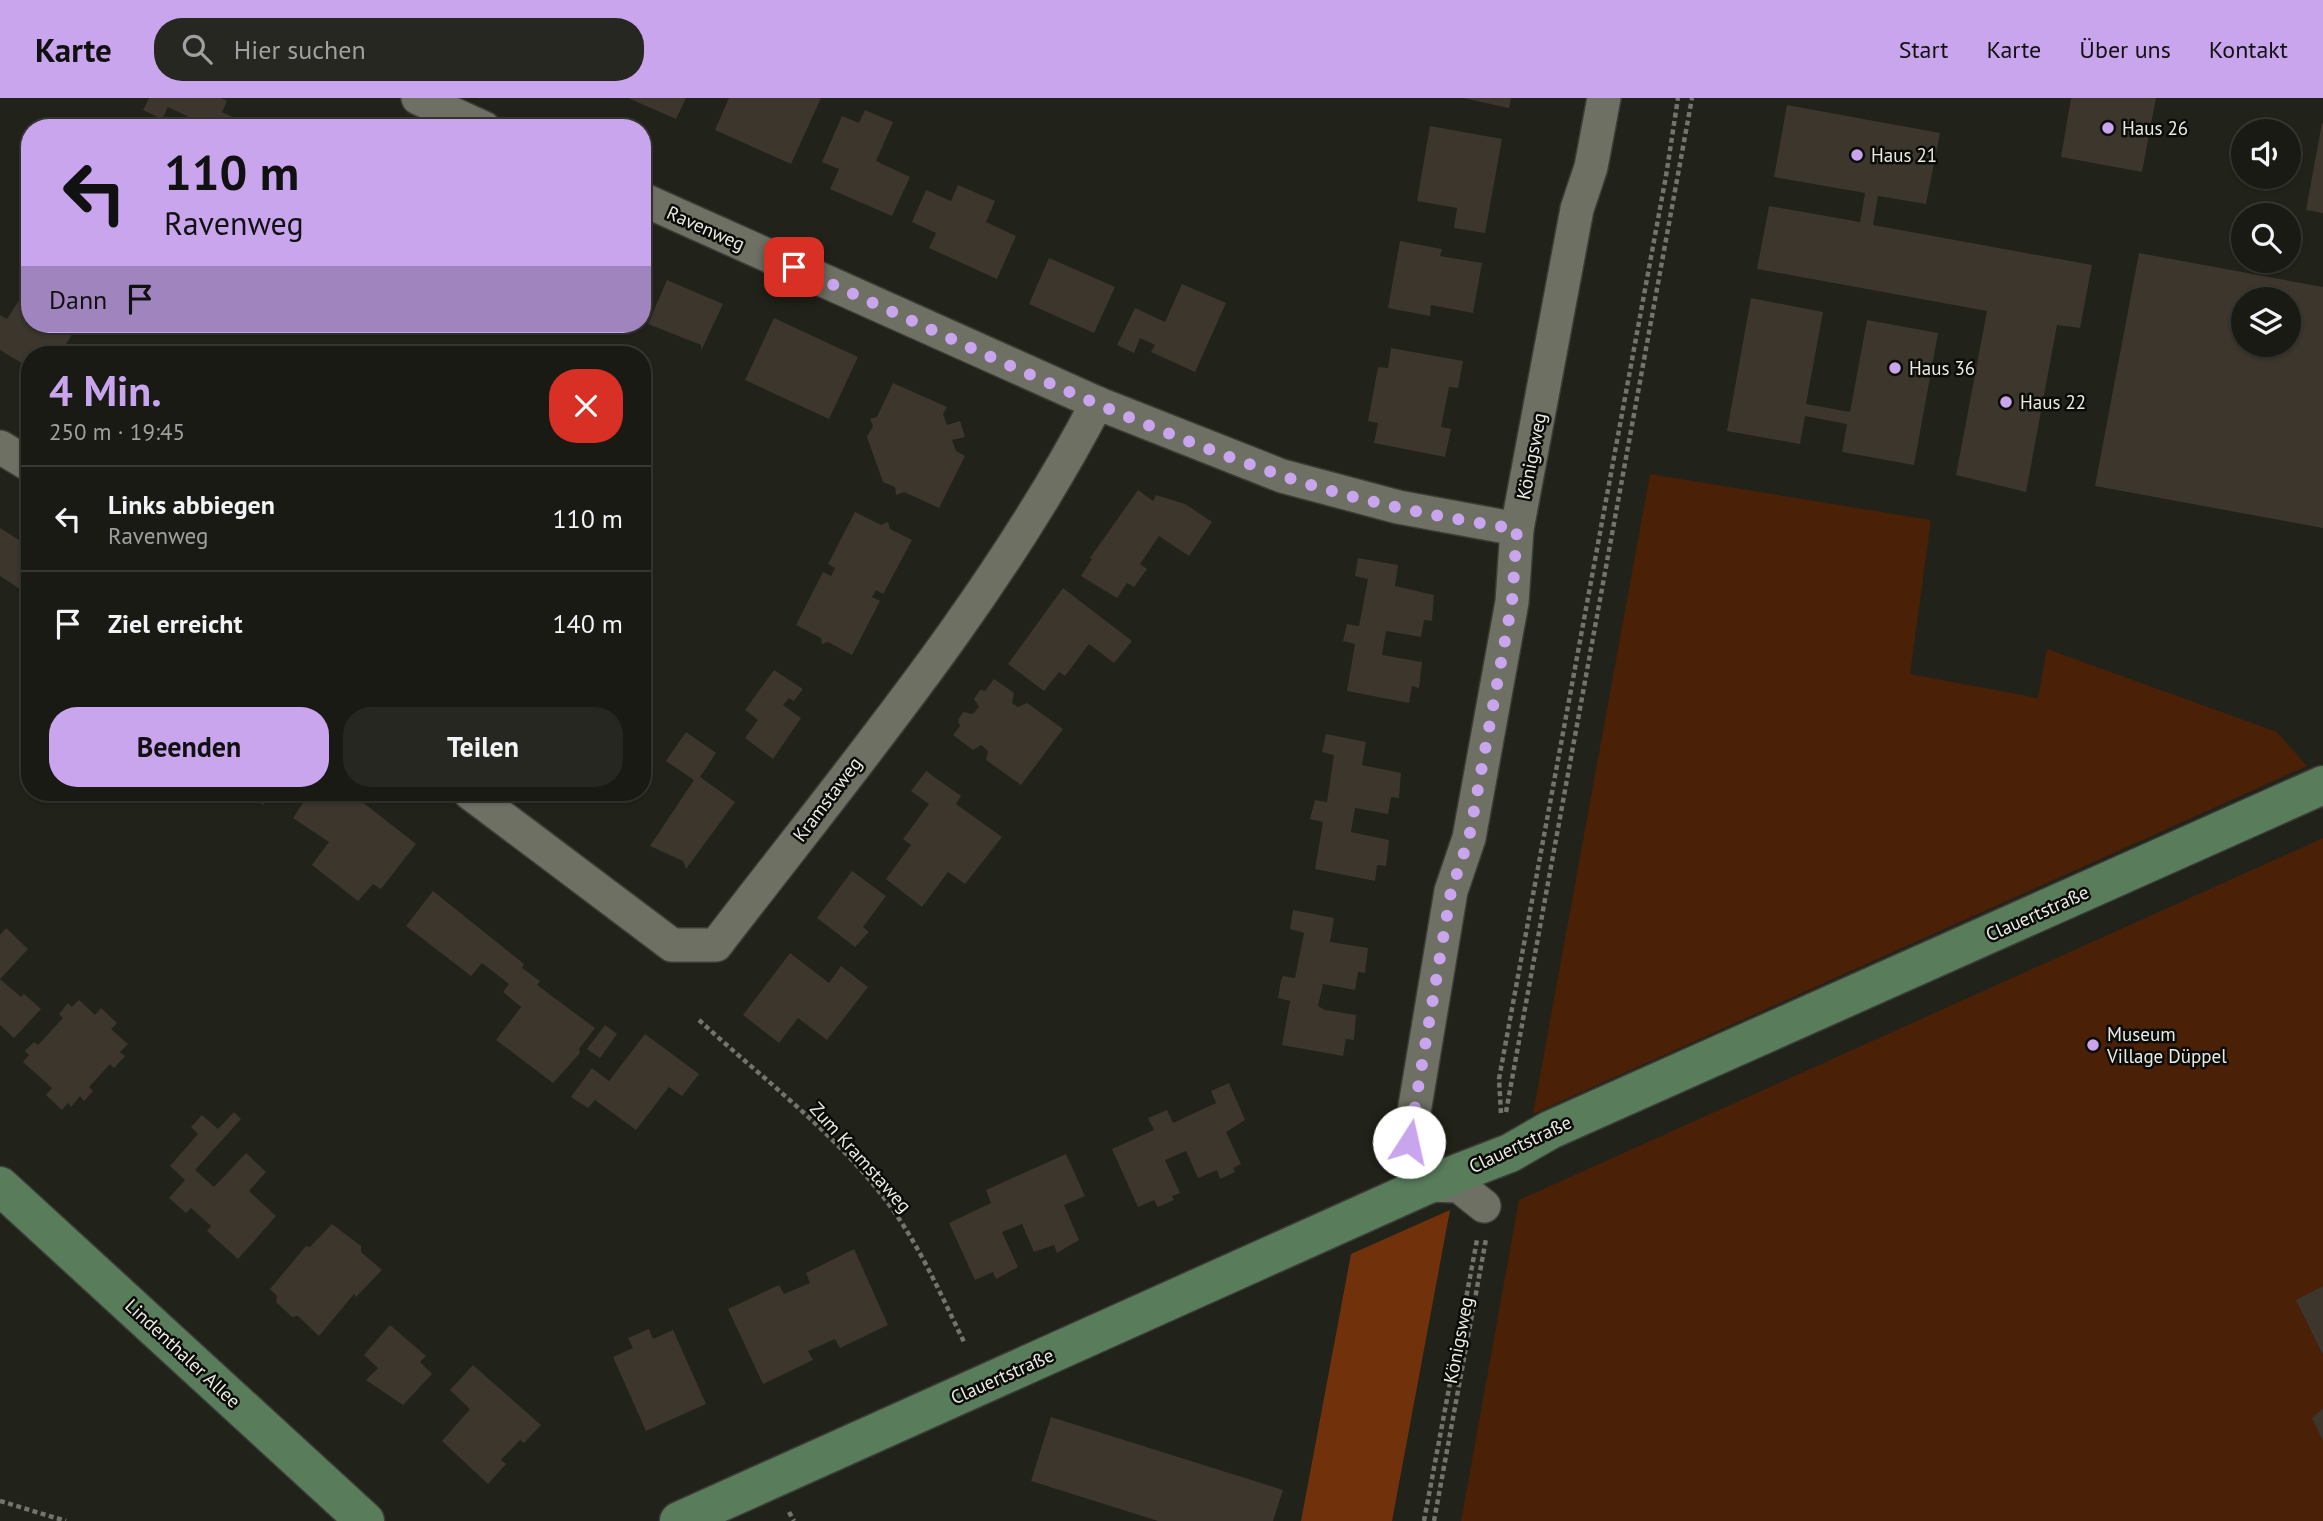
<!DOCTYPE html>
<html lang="de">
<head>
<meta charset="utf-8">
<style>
	body { margin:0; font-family:"PT Sans",sans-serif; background:#262721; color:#f1f3f6; height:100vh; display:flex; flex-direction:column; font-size:26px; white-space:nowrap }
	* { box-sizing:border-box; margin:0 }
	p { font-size:23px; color:#9fa1a0 }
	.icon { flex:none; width:38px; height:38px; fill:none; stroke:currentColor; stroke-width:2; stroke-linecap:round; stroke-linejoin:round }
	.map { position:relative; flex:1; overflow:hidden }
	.drawer { position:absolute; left:21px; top:248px; width:630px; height:455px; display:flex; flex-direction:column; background:#191a13; border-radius:28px; box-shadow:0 2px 5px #0004,0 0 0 2px #373833 }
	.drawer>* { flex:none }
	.hud { position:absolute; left:21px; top:21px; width:630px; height:214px; border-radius:28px; box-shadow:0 2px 5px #0004,0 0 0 2px #373833; background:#c9a5ee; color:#111; overflow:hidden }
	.tools { position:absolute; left:2231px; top:21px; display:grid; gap:14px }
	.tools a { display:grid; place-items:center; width:70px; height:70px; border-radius:50%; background:#191a13; box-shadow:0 2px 5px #0004,0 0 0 2px #373833; font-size:35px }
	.pin { position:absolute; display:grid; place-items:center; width:60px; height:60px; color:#fff; margin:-30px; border-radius:14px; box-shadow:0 4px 10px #0006 }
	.me { position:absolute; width:77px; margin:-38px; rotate:10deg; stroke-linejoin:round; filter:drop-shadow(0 0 5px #0008) }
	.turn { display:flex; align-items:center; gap:24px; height:147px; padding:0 28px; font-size:32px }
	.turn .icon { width:91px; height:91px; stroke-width:2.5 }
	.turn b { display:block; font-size:49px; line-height:60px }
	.then { display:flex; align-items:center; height:66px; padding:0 28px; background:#0003; gap:14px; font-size:26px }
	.round { display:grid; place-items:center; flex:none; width:74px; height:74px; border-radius:28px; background:#262721 }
	.overview { display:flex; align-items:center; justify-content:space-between; height:119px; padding:0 28px }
	h1 { font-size:42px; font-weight:800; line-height:52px; color:#c9a5ee }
	.button { display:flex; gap:14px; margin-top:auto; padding:14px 28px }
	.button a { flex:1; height:80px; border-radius:28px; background:#c9a5ee; color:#111; font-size:28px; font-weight:800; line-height:80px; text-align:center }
	.button a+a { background:#262721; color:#f1f3f6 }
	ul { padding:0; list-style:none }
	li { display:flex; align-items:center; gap:21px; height:105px; padding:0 28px; border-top:2px solid #373833 }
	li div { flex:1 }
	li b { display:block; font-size:26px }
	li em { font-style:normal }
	header { display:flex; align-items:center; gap:42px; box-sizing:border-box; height:98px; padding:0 35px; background:#c9a5ee; color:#111 }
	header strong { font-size:33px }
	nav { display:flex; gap:38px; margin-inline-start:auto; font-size:24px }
	.search { width:490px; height:63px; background:#262721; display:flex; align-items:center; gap:18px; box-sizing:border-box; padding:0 24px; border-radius:28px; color:#9fa1a0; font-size:26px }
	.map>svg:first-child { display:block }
</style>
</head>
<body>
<header>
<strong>Karte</strong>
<div class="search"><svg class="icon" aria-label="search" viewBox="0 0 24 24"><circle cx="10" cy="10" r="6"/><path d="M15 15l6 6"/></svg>Hier suchen</div>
<nav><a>Start</a><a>Karte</a><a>Über uns</a><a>Kontakt</a></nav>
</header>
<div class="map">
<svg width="2323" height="1423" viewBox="0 0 2323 1423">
	<rect width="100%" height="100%" fill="#212219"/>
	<!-- green -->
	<g fill="#4a2006">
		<polygon points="1650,376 1931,422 1910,576 2038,600 2047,551 2277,634 2307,668 1533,1016"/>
		<polygon points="2323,740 2323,1423 1461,1423 1519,1102"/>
	</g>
	<!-- forest -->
	<polygon fill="#71320b" points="1450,1112 1392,1423 1301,1423 1351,1156"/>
	<!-- building -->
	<g fill="#3c362d" fill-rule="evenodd">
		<polygon points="149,0 221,0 227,3 222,14 257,30 184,30 189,19 168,9 162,21 143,12"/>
		<polygon points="628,0 686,0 676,21"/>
		<polygon points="729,0 821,0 791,66 715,32"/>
		<polygon points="1463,0 1511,0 1509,10"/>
		<polygon points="2071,0 2156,0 2142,74 2061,59"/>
		<polygon points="1787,7 1940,35 1926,106 1878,98 1873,127 2092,167 2080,230 2057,227 2026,394 1956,377 1987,213 1757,171 1769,108 1860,124 1865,95 1774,79"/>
		<polygon points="865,12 893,24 876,63 910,79 892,118 830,91 839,71 822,64 842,18 859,25"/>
		<polygon points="2322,25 2323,25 2323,115 2306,112"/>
		<polygon points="1430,28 1502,41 1485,135 1454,130 1457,110 1417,103"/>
		<polygon points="958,87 995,103 986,124 1016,138 997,181 929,150 936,135 912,124 926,92 951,103"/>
		<polygon points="1400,143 1442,151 1440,158 1482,165 1473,215 1431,207 1430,218 1388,210"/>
		<path d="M 2139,155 L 2323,189 L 2323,430 L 2095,388 ZM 2244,201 L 2289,201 L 2289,247 L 2244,247 Z"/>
		<polygon points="1049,160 1115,189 1094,235 1029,206"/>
		<polygon points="667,182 723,206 701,253 701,247 648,226"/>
		<polygon points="1182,186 1226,205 1195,274 1151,254 1155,247 1140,240 1134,255 1117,247 1135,210 1165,224"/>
		<polygon points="22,198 30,203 30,226 69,226 76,230 59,257 30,257 30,270 0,252 0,217 7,221"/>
		<polygon points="1751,200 1823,214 1806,306 1850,314 1867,222 1938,235 1914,367 1842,354 1847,326 1805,318 1800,346 1727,333"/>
		<polygon points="774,220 858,259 829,321 745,282"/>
		<polygon points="1391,250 1463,263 1458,290 1449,289 1441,329 1451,331 1445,359 1374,345 1378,325 1368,323 1378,269 1388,270"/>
		<polygon points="893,285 947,309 943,316 947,327 960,323 965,339 952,342 956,353 965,358 939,410 904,394 896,397 895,389 883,384 867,339 873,328 870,321 877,319"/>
		<polygon points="1138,392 1153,403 1156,397 1185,406 1212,424 1189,458 1159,438 1140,466 1147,471 1134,489 1127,485 1117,500 1081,478 1092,461 1090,460"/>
		<polygon points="855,414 881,427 888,424 890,431 912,442 883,496 876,492 872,499 880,503 852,557 828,544 822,546 821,540 796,527 823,474 831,478 835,470 828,466"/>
		<polygon points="0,430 30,449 30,482 23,493 0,478"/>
		<polygon points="1358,460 1398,467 1395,488 1434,497 1432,523 1424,522 1421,539 1386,533 1382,557 1422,564 1419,590 1412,588 1409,605 1347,593 1355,546 1343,543 1347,526 1359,528 1368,481 1355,478"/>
		<polygon points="1063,490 1132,543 1114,565 1089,546 1065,578 1059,574 1044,593 1008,566"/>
		<polygon points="774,572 803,591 794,603 789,600 783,607 801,620 773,661 745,640 758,622 745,612"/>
		<polygon points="994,581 1014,595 1012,605 1018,609 1027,605 1063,631 1021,687 986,662 988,653 981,647 973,652 953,637 960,628 958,622 963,614 973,616 979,609 974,601 980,592 985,593"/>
		<polygon points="686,634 716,655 700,679 735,704 686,771 683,763 650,748 694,682 666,663"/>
		<polygon points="1326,636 1366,644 1362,667 1401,675 1399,700 1391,699 1388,716 1355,710 1351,734 1389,742 1386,768 1377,767 1375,783 1315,771 1323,724 1310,721 1315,702 1327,704 1334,657 1322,654"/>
		<polygon points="926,673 961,698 956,706 1002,739 965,786 948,774 922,809 886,781 911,747 903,741 929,706 911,693"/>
		<polygon points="251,695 272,695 263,707 249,697"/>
		<polygon points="290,695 351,695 416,746 381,791 373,786 358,803 312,767 329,744 293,720 303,705"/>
		<polygon points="852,773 886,798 863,829 869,834 855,849 817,820"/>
		<polygon points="433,793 524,866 522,870 540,883 537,887 595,930 579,951 580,955 553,985 496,942 521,909 503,894 509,886 482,865 471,878 406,828"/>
		<polygon points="1293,812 1334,820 1330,844 1368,850 1365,875 1358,874 1355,892 1323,886 1318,908 1325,912 1356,917 1354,942 1346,941 1343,958 1282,947 1290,903 1278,900 1281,882 1283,878 1295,880 1304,835 1290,831"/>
		<polygon points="6,830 28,851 0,881 21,899 24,896 41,911 14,940 0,927 0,837"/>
		<polygon points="790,855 829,885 841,868 868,889 827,942 798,920 779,945 743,917"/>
		<polygon points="79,902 95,917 101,910 117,925 111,931 128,946 120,954 125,958 114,970 110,966 89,989 93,993 84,1003 80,998 71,1009 68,1005 62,1012 46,997 52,990 23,964 29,957 25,953 34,944 38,947 63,920 59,916 68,905 72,909"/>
		<polygon points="605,927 617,936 600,960 587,951"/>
		<polygon points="645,936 699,976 682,998 669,989 636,1032 595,1002 588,1010 571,999 592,970 609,983"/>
		<polygon points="1229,985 1245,1022 1226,1034 1241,1066 1233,1070 1235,1074 1220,1081 1217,1072 1198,1080 1186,1053 1165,1062 1180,1095 1172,1098 1174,1102 1158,1109 1154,1102 1138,1109 1112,1051 1154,1032 1148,1020 1167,1012 1173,1025 1216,1005 1211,993"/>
		<polygon points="234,1014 241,1021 195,1072 214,1089 246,1055 266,1074 249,1093 276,1118 238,1161 207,1133 211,1128 191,1110 186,1115 169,1100 185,1082 170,1068 198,1036 191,1029 202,1017 218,1031"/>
		<polygon points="1066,1056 1085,1098 1064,1107 1079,1142 1057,1155 1054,1147 1034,1154 1022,1126 1002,1134 1018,1169 996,1181 993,1174 975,1182 949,1125 991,1105 986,1092"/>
		<polygon points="332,1126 361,1148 361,1154 382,1172 356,1199 354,1196 319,1238 298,1218 292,1219 276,1204 277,1198 270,1191 306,1148 310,1149"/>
		<polygon points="854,1151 888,1227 840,1250 835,1241 808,1253 813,1262 763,1286 728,1211 779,1187 784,1196 810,1185 806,1175"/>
		<polygon points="2323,1188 2323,1257 2296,1202"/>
		<polygon points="390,1227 426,1258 420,1264 432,1276 403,1307 366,1282 378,1270 364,1257"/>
		<polygon points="649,1231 653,1241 673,1232 706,1306 646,1333 613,1259 633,1250 628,1240"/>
		<polygon points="473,1267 541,1327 524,1345 520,1342 501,1362 506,1366 488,1386 442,1343 470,1311 450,1292"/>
		<polygon points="2323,1310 2323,1343 2312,1320"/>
		<polygon points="1051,1319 1283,1392 1273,1423 1158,1423 1031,1383"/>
	</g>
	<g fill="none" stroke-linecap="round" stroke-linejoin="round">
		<!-- street casing -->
		<g stroke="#3c3d36" stroke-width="36">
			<g id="street">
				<polyline points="418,0 484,30"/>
				<polyline points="642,101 1097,305 1282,378 1398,409 1517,431"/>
				<polyline points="0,349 30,367"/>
				<path d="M 470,695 L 672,847 L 716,847 C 850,672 995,501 1097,305"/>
				<polyline points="1484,1108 1459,1088 1427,1087 1409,1044 1451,793 1469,740 1512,504 1517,431 1577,111 1591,69 1604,0"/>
			</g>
		</g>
		<!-- secondary casing -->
		<g stroke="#3c3d36" stroke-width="41">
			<g id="secondary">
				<polyline points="0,1088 365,1423"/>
				<polyline points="679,1423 1427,1087 1510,1055 1550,1032 2323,687"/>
			</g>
		</g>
		<!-- path -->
		<g stroke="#73746c" stroke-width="4.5" stroke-dasharray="5 3.5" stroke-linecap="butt">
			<path d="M 699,922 C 765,983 840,1038 893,1112 C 922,1153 942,1199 964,1244"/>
			<polyline points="1506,1014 1692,0"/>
			<polyline points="1501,1015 1499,981 1666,78 1678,0"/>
			<polyline points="0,1403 66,1423"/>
			<polyline points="789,1414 794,1423"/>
			<polyline points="1424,1423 1477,1142"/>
			<polyline points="1434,1423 1486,1141"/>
		</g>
		<!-- street -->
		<use href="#street" stroke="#6e7064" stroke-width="33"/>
		<!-- secondary -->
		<use href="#secondary" stroke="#597d5b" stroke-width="38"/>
	</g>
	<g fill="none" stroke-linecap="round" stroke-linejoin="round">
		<!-- route -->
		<path stroke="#c9a5ee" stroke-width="12" stroke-dasharray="0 21.6" d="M 794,169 C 954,241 1114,320 1280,377 C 1356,403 1438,419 1517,431 L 1512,504 L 1469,740 L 1451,793 L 1409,1044"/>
	</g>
	<!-- markers -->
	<g fill="#c9a5ee" stroke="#0b0b07" stroke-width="2.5">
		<circle cx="2108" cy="30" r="7"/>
		<circle cx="1857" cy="57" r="7"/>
		<circle cx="1895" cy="270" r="7"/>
		<circle cx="2006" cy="304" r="7"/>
		<circle cx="2093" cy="947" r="7"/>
	</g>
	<g text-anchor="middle" stroke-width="5" stroke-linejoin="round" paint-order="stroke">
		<!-- poi labels -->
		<g font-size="19" fill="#eaebe5" stroke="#0b0b07" text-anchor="start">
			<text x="2122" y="37">Haus 26</text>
			<text x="1871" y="64">Haus 21</text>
			<text x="1909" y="277">Haus 36</text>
			<text x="2020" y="311">Haus 22</text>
			<text x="2107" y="943">Museum<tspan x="2107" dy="22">Village Düppel</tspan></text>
		</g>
		<!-- street labels -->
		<g font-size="19" fill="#eaebe5" stroke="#0b0b07">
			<text transform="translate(706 130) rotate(24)" y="7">Ravenweg</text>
			<text transform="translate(1531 358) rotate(-79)" y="7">Königsweg</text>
			<text transform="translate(827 701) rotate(-53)" y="7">Kramstaweg</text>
			<text transform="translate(2037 815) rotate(-24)" y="7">Clauertstraße</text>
			<text transform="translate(1520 1046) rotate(-25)" y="7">Clauertstraße</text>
			<text transform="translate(861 1059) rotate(48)" y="7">Zum Kramstaweg</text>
			<text transform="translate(1458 1242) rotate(-79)" y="7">Königsweg</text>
			<text transform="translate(183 1255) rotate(43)" y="7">Lindenthaler Allee</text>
			<text transform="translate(1002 1278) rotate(-24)" y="7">Clauertstraße</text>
		</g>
	</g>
</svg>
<div class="tools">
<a><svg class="icon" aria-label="sound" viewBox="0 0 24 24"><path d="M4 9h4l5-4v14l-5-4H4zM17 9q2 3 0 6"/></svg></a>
<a><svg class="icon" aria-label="search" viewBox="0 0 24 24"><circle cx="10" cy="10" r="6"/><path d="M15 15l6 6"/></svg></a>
<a><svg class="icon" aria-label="layers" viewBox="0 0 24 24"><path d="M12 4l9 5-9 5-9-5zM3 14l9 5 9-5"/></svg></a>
</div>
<div class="pin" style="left:794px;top:169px;background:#d93025"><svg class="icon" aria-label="arrive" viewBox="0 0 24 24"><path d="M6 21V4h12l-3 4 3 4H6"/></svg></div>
<svg class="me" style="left:1409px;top:1044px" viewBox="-20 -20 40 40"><circle r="19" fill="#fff"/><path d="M0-13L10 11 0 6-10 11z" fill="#c9a5ee"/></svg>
<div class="hud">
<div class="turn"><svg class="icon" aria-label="left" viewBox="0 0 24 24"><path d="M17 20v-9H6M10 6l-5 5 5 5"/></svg><div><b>110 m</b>Ravenweg</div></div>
<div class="then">Dann<svg class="icon" aria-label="arrive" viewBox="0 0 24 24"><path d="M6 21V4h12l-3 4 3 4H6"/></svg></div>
</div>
<section class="drawer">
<div class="overview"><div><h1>4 Min.</h1><p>250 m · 19:45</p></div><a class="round" style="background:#d93025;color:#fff"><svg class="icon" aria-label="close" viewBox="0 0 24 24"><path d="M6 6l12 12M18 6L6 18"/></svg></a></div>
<ul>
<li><svg class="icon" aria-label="left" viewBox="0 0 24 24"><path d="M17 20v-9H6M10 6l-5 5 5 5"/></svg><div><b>Links abbiegen</b><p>Ravenweg</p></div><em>110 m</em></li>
<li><svg class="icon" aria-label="arrive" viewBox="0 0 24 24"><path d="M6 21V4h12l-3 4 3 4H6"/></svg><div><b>Ziel erreicht</b></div><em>140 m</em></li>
</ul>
<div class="button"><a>Beenden</a><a>Teilen</a></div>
</section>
</div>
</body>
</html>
